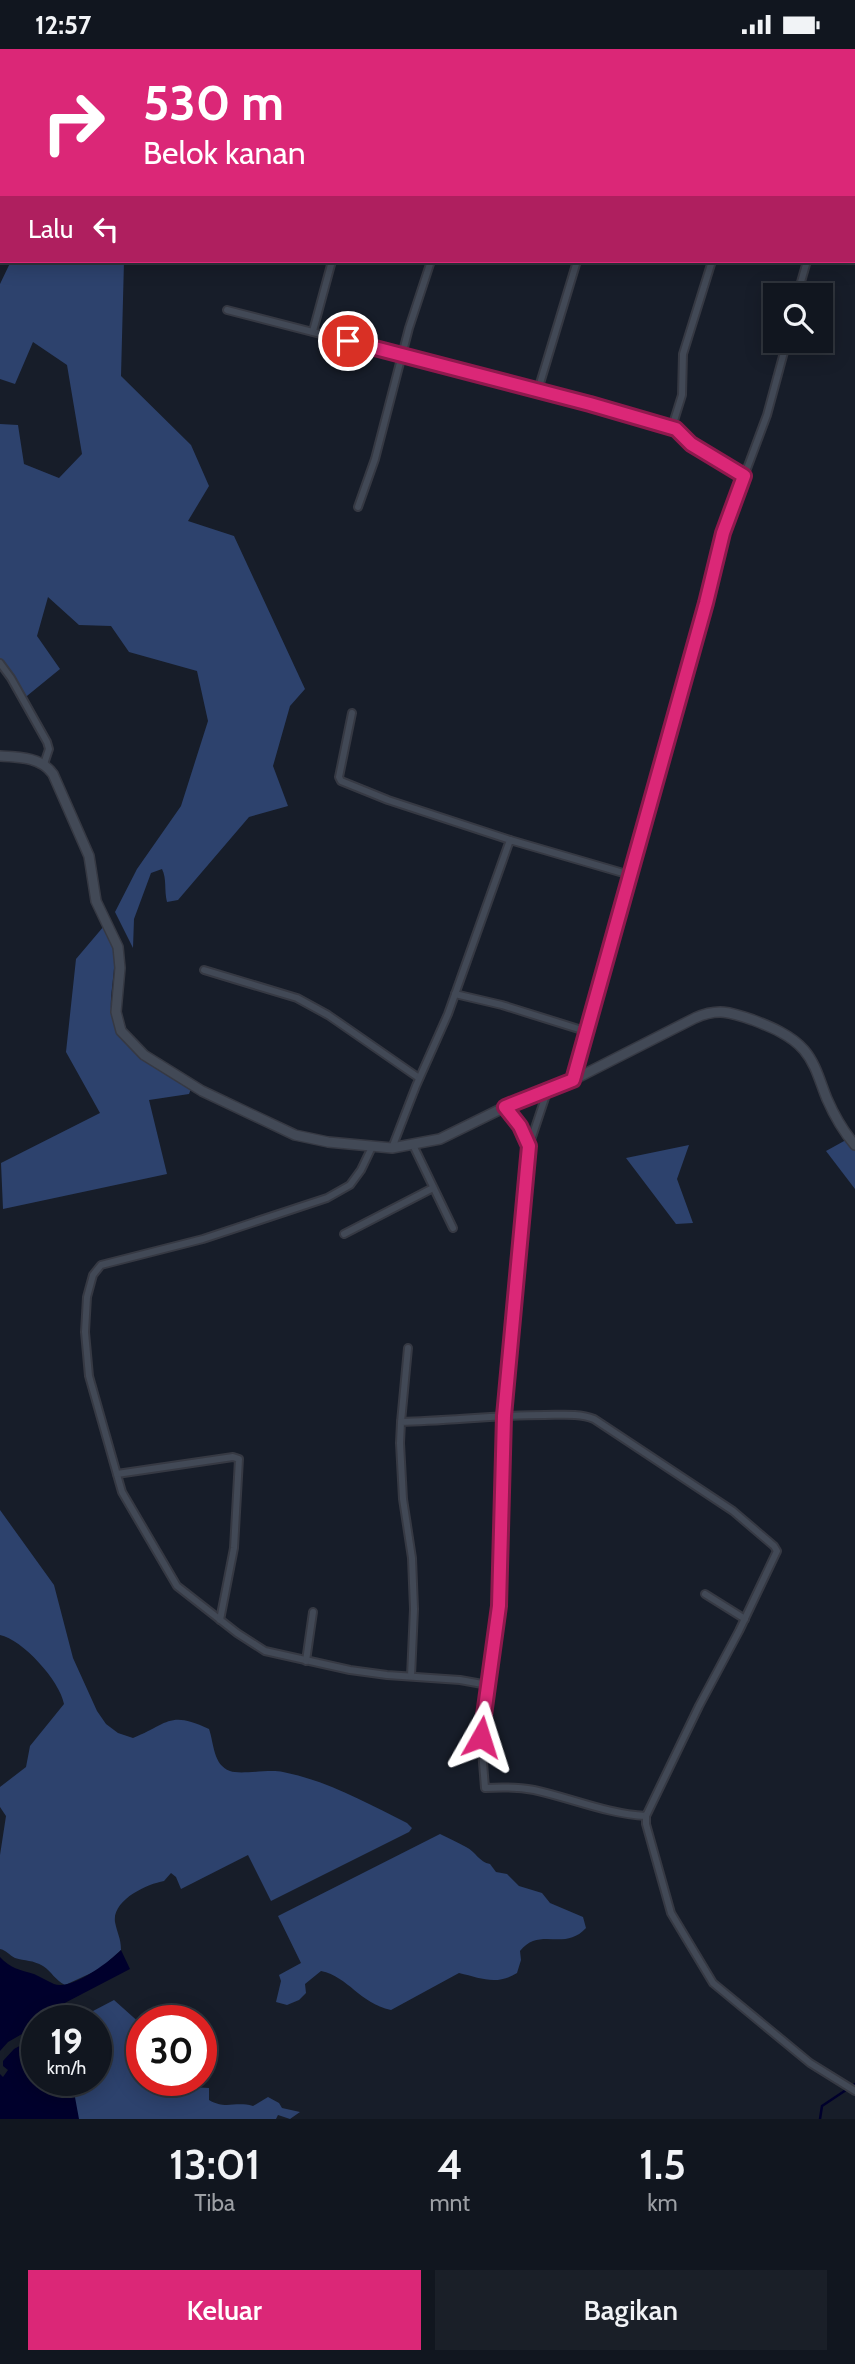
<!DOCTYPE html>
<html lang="id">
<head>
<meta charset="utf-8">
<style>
	body { margin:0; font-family:Cabin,sans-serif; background:#1a1f28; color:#f1f3f6; height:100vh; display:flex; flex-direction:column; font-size:26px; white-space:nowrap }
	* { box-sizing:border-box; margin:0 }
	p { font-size:23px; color:#9c9fa4 }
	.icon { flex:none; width:38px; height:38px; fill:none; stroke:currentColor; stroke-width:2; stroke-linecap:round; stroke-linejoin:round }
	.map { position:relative; height:2070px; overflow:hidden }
	.panel { display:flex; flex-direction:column; background:#11161f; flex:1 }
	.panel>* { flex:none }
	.banner { position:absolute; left:0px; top:0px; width:856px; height:214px; box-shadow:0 4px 18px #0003,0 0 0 2px #30353d; background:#db2777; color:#fff; overflow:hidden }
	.buttons { position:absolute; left:763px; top:234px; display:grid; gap:14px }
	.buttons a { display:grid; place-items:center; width:70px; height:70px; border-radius:0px; background:#11161f; box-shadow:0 4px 18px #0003,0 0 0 2px #30353d; font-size:35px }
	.speed { position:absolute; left:21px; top:1956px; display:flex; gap:14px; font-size:35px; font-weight:700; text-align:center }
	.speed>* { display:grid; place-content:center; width:91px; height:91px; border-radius:50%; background:#11161f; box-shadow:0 4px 18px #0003,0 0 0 2px #30353d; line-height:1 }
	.speed small { font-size:18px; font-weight:400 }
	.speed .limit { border:10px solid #d22; background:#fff; color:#111 }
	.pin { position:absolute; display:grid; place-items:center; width:60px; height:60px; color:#fff; margin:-30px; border:4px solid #fff; border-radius:50%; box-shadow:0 2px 7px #0007 }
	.me { position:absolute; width:77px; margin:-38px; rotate:6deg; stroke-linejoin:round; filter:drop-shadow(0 0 5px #0008) }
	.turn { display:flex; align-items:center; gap:24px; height:147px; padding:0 28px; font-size:32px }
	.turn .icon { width:91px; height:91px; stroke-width:2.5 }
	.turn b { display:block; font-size:49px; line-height:60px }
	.then { display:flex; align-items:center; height:66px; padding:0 28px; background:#0003; gap:14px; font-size:26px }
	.eta { display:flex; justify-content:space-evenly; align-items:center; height:119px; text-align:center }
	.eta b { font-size:42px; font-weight:600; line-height:49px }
	.cta { display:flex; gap:14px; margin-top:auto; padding:14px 28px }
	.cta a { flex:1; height:80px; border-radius:0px; background:#db2777; color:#fff; font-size:28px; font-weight:600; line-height:80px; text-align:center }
	.cta a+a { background:#1a1f28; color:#f1f3f6 }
	.status { display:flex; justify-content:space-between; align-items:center; height:49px; padding:0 35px; background:#11161f; direction:ltr }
	.status svg { height:19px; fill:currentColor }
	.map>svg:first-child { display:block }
</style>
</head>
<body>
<div class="status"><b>12:57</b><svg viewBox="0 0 49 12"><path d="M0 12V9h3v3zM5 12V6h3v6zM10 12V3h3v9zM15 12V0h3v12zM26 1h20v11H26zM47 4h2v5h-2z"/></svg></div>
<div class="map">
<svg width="855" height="2070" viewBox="0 0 855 2070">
	<rect width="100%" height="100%" fill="#171d29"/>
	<!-- green -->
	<g fill="#2d426d">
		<polygon points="57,0 195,0 55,2"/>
		<path d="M 11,212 L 124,212 L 121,327 L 191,396 L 209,437 L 188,472 L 234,487 L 305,640 L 290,657 L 273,717 L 288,757 L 249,768 L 178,851 L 167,853 C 164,841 167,830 162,820 L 151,824 L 134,870 L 133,899 L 115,863 L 137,820 L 181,757 L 208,672 L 197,622 L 129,603 L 111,577 L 79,576 L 48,548 L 37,587 L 60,620 L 22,651 L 0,610 L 0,375 L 18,376 L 24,415 L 59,429 L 82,405 L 67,316 L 33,293 L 15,335 L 0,330 L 0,235 Z"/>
		<path d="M 104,877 C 117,902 115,912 112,939 C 111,947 110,959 112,966 C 120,997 168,1019 194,1032 L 189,1045 L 149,1051 L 167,1125 L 3,1160 L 1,1114 L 100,1064 L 66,1003 L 76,910 Z"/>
		<polygon points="855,1086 855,1140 826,1102"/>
		<polygon points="689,1096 677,1130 693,1174 676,1175 626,1109"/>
		<path d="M 0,1461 L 54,1536 L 73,1609 L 97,1662 L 106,1675 L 118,1684 L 133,1689 C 168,1675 169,1661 209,1680 C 214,1694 213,1716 230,1722 C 240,1726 269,1720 283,1723 C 328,1732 367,1754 407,1774 L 412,1779 L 409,1783 L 271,1852 L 248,1806 L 181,1840 L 176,1828 L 171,1824 L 164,1832 C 147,1835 112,1851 115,1873 C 117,1884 121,1889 121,1901 L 100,1920 L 65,1936 C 55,1931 52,1923 43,1917 C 33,1911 25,1912 15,1909 C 9,1906 6,1901 0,1900 L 0,1806 L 6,1767 L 0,1758 L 0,1738 L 26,1718 L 30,1697 L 64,1655 C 60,1632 22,1590 0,1586 Z"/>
		<path d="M 440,1785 C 449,1789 458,1794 466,1798 C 476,1803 479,1813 490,1815 L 496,1823 L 507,1825 L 519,1837 L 542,1844 L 550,1854 L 583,1868 L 586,1879 C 564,1903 540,1877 520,1902 L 521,1911 L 517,1924 C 496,1937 481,1929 459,1924 L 391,1961 C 359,1954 349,1928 321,1922 L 305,1935 L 306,1944 L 299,1951 L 287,1956 L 276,1953 L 281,1932 L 279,1926 L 301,1914 L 278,1867 Z"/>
		<path d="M 114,1951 L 142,1976 L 142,2032 L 196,2032 L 190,2038 L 209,2039 L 209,2051 C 226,2061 234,2052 253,2057 L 268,2048 L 279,2054 L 282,2059 L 300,2063 L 290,2070 L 278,2066 L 276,2070 L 76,2070 L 73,2032 L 96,2032 L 96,1972 L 74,1972 Z"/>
	</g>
	<!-- water -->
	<path fill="#00002c" d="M 121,1901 L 130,1920 L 34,1970 L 29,1977 L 34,1989 L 37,1989 L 37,2032 L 72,2032 L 79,2070 L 0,2070 L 0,1908 C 10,1919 20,1921 34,1925 C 41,1928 47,1932 54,1935 C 71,1942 109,1913 121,1901 Z"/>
	<!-- pier -->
	<polygon fill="#171d29" points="29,1981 34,1989 14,2000 3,2012 3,2017 8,2021 3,2028 0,2025 0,2002 8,1993"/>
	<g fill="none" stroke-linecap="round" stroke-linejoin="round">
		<!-- stream -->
		<polyline stroke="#00002c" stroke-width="2.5" points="820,2070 822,2057 855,2035"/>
		<!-- street casing -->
		<g stroke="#363943" stroke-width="10">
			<g id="street">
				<polyline points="772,2 772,0"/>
				<polyline points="854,74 855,70"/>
				<polyline points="577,212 538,341 676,380"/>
				<polyline points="712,212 683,305 682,346 672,378 691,395 744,427"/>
				<polyline points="797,247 807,212"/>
				<polyline points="227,261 538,341"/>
				<polyline points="313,282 332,212"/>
				<polyline points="358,458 375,410 409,279 431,212"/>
				<polyline points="0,614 11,629 47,693 49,700 44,715"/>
				<polyline points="352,664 339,728 341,732 388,751 510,791"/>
				<polyline points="204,921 297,949 328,966 419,1029"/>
				<polyline points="455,945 502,956 585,982"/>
				<polyline points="573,1031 706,554 723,484 767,366 787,292"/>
				<polyline points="505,1058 520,1077 529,1097"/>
				<polyline points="413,1096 453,1179"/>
				<polyline points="372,1098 361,1121 350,1136 327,1149 203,1190 101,1216 93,1226 87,1248 85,1283 89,1327 122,1443 177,1537 237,1584 265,1602 350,1621 387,1626 460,1631 488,1636"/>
				<polyline points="392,1099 416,1037 448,965 510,791 630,826"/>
				<polyline points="344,1185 433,1139"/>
				<polyline points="401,1373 408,1299"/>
				<polyline points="117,1425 233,1408 239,1410 234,1499 220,1571"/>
				<polyline points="705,1545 745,1570"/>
				<polyline points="306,1612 313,1563"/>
				<path d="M 411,1627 L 414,1560 L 412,1509 L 403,1450 L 400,1394 L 401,1373 C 449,1372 497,1366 545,1366 C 561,1366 579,1364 594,1370 L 733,1462 L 774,1497 L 777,1502 L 739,1582 L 699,1657 L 646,1767 C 607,1765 571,1749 534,1741 C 518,1738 501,1738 485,1739 L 481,1688 L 499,1557 L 502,1392 L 520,1183 L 529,1097 L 548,1040"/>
				<polyline points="646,1767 646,1775 671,1864 713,1934 810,2014 855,2042"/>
			</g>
		</g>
		<!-- secondary casing -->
		<g stroke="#363943" stroke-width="12">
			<path id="secondary" d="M 0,707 C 19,708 41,708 53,725 L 89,807 L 96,852 L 118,898 L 120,919 L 116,963 L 121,982 L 144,1006 L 202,1042 L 295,1086 L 328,1093 L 392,1099 L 440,1090 L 505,1058 L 573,1031 L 695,969 C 718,959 730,963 753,971 C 771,978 791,986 804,1001 C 816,1015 820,1033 827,1050 C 834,1066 843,1082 855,1096"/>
		</g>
		<!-- street -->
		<use href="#street" stroke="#424956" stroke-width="6"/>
		<!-- secondary -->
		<use href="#secondary" stroke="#424956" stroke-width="9"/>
	</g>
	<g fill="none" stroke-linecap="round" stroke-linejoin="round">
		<!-- route casing -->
		<g stroke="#8e194d" stroke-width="18">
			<polyline id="route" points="348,292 590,355 676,380 691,395 744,427 723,484 706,554 573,1031 505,1058 520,1077 529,1097 504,1367 499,1557 481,1688"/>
		</g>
		<!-- route -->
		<use href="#route" stroke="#db2777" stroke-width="12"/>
	</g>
</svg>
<div class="buttons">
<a><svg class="icon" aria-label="search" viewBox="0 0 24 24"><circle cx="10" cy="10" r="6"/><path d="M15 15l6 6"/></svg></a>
</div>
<div class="speed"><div>19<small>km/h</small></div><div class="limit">30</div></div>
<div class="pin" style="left:348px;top:292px;background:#d93025"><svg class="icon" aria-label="arrive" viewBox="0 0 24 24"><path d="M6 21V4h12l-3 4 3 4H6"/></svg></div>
<svg class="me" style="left:481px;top:1688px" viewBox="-20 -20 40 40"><path d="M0-17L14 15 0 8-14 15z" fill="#db2777" stroke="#fff" stroke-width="4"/></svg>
<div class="banner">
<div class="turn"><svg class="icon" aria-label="right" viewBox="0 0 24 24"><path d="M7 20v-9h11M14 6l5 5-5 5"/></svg><div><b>530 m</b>Belok kanan</div></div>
<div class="then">Lalu<svg class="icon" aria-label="left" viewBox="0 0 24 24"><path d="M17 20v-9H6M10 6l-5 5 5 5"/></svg></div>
</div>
</div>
<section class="panel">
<div class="eta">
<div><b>13:01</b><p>Tiba</p></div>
<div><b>4</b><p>mnt</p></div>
<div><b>1.5</b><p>km</p></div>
</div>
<div class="cta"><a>Keluar</a><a>Bagikan</a></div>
</section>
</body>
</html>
